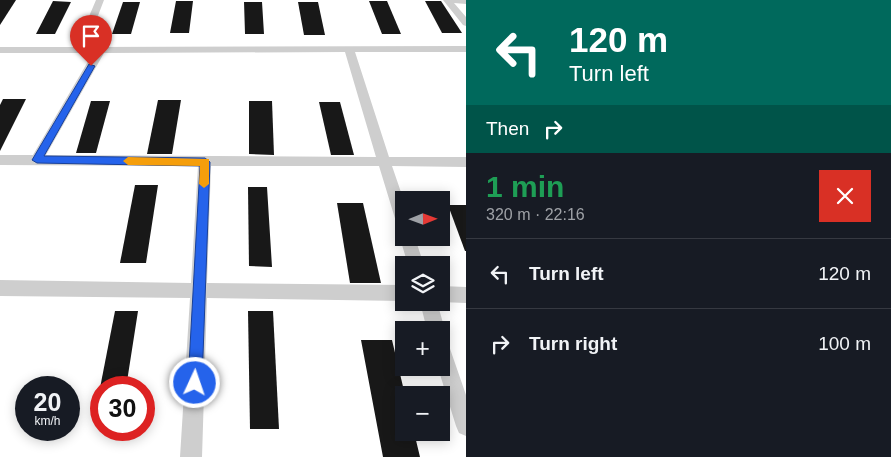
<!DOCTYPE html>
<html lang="en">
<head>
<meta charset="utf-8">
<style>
	body { margin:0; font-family:Arial,sans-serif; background:#242831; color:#f1f3f6; height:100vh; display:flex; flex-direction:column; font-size:19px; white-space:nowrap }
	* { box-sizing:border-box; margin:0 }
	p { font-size:16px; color:#9ea1a6 }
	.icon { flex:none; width:28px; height:28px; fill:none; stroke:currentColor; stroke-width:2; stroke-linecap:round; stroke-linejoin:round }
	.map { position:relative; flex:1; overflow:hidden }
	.sheet { display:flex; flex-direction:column; background:#171b24; width:425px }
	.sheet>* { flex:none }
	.top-card { background:#00695c; color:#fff; overflow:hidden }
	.needle { width:32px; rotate:89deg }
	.fabs { position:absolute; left:395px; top:191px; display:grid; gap:10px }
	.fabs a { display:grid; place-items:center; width:55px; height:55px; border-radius:0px; background:#171b24; box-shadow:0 2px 12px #0003; font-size:25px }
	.speed { position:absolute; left:15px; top:376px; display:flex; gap:10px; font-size:25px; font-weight:700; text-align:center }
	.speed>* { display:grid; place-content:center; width:65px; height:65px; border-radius:50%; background:#171b24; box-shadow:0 2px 12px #0003; line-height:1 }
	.speed small { font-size:12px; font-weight:400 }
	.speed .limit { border:8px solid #d22; background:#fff; color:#111 }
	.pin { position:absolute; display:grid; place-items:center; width:42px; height:42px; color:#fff; margin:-51px -21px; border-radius:50% 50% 50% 0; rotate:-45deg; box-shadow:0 0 5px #0007 }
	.pin .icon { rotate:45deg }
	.me { position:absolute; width:55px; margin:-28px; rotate:3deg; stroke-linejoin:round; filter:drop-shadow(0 0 4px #0008) }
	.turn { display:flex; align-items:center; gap:18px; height:105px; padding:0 20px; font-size:22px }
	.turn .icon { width:65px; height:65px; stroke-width:2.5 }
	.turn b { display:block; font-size:35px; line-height:42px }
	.then { display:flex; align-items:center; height:48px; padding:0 20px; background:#0003; gap:10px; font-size:19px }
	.round { display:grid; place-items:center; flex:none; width:52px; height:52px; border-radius:0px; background:#242831 }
	.summary { display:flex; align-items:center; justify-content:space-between; height:85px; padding:0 20px }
	h1 { font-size:30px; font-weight:800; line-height:38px; color:#1e9e55 }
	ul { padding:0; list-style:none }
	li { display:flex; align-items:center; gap:15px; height:70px; padding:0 20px; border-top:1px solid #363941 }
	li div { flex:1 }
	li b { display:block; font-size:19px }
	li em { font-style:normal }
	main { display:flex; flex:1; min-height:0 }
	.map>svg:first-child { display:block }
</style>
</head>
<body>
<main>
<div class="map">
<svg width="466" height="457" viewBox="0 0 466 457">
	<rect width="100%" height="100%" fill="#fff"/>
	<!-- building -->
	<g fill="#181818">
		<polygon points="0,0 16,0 0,25"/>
		<polygon points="53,1 71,2 55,34 36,34"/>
		<polygon points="176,1 193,1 189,33 170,33"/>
		<polygon points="369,1 387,1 401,34 382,34"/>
		<polygon points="425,1 441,1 462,33 442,33"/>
		<polygon points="123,2 140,2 131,34 112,34"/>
		<polygon points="244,2 262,2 264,34 245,34"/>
		<polygon points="298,2 318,2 325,35 304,35"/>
		<polygon points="3,99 26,99 0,151 0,105"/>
		<polygon points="158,100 181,100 172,154 147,154"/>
		<polygon points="91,101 110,101 96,153 76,153"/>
		<polygon points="249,101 272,101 274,155 249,154"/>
		<polygon points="319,102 340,102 354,155 331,155"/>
		<polygon points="135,185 158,185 146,263 120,263"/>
		<polygon points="248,187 267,187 272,267 249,266"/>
		<polygon points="337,203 363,203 381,283 350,283"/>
		<polygon points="448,205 466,205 466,251 465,251"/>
		<polygon points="115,311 138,311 126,388 100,388"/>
		<polygon points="248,311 273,311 279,429 250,429"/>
		<polygon points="361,340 392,340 405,395 404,432 414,432 420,457 383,457"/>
	</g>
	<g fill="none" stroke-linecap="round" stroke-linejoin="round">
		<!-- minor -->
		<g fill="#cecece" fill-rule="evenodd">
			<path d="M 96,0 L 104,0 L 86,47 L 466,46 L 466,52 L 355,52 L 389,157 L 466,157 L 466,167 L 392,166 L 404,201 L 404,231 L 399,229 L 397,225 L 379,166 L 211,166 L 207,283 L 404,285 L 404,301 L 207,298 L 202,457 L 180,457 L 190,298 L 0,296 L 0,280 L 191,283 L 198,166 L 0,165 L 0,155 L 33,155 L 93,53 L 0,53 L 0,47 L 76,47 ZM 345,52 L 376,157 L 46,155 L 104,53 Z"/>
			<polygon points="443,0 466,0 466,4 454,3 466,17 466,26 463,25"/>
			<polygon points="404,233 404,238 415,238 424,265 408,265 400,238"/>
			<polygon points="441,286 466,287 466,303 441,302"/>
			<polygon points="420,302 437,302 445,330 442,336 441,330 427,330"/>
			<polygon points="441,337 447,340 466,395 466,436 459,433 456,426 438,368 441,368"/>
		</g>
	</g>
	<!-- route -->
	<polygon fill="#2563eb" stroke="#184099" points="89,64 95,66 44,156 205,158 210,162 202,383 200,388 195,390 190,388 188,383 200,166 37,163 32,160"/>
	<!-- slow -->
	<polygon fill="#f59e0b" points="128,157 209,159 209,184 204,188 199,184 200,166 128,165 123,161"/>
</svg>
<div class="fabs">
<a><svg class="needle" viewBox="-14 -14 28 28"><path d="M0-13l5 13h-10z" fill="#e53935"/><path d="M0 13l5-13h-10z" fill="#9ea1a6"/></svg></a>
<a><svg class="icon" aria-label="layers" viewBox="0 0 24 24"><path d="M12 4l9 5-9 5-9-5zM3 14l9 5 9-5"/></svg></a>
<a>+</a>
<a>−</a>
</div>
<div class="speed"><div>20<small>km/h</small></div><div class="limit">30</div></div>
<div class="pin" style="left:91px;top:66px;background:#d93025"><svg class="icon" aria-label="arrive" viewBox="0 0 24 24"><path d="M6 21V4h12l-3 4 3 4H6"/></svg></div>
<svg class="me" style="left:195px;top:383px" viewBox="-20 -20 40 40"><circle r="17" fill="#2563eb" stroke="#fff" stroke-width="3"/><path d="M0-11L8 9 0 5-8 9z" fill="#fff"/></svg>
</div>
<section class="sheet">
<div class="top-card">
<div class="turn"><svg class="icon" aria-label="left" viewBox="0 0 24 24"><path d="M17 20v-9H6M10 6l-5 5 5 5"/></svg><div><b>120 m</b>Turn left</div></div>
<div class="then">Then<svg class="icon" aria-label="right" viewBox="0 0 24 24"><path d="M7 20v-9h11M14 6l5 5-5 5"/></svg></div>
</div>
<div class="summary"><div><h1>1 min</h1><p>320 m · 22:16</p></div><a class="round" style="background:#d93025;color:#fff"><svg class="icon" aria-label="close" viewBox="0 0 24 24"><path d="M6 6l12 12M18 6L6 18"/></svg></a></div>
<ul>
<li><svg class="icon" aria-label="left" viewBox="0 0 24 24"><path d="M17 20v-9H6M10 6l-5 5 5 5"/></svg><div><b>Turn left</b></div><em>120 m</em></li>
<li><svg class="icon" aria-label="right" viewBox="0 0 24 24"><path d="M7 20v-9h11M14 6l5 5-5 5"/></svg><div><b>Turn right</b></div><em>100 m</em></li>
</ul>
</section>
</main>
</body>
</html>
